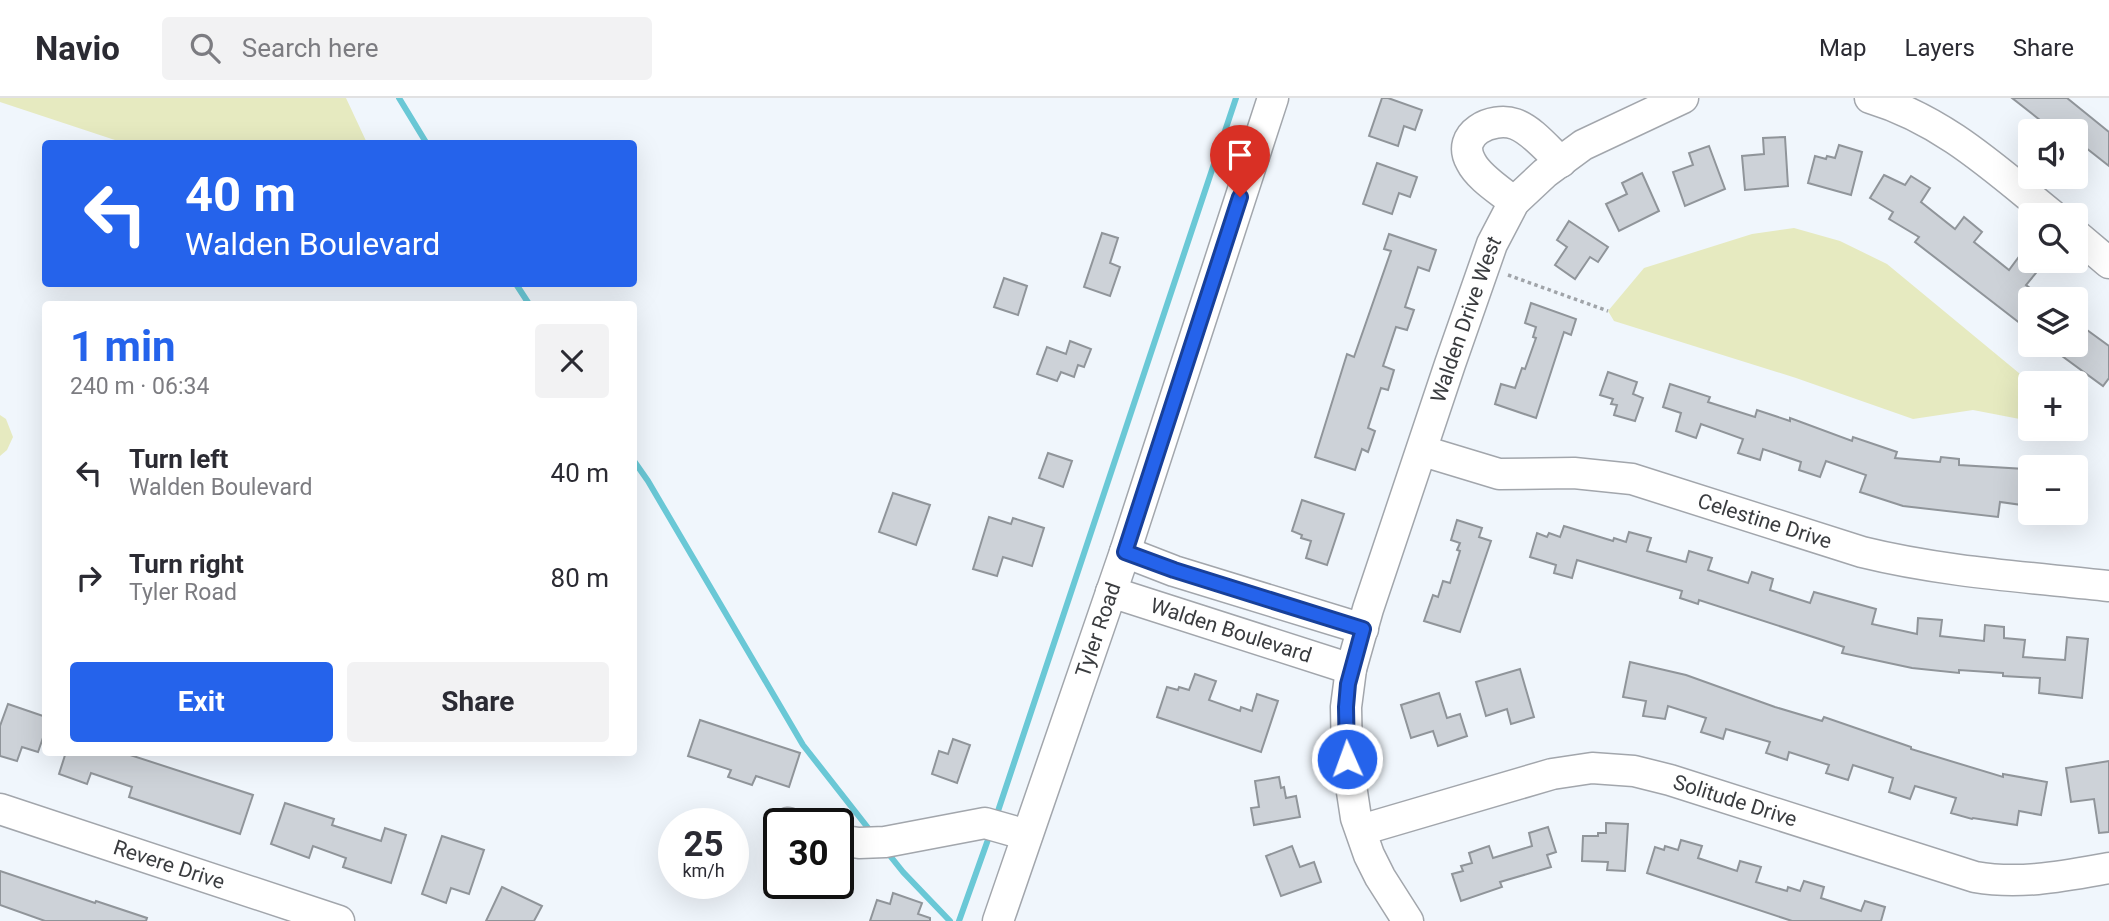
<!DOCTYPE html>
<html lang="en">
<head>
<meta charset="utf-8">
<style>
	body { margin:0; font-family:Roboto,sans-serif; background:#f2f2f3; color:#2b2b33; height:100vh; display:flex; flex-direction:column; font-size:26px; white-space:nowrap }
	* { box-sizing:border-box; margin:0 }
	p { font-size:23px; color:#7c7c81 }
	.icon { flex:none; width:38px; height:38px; fill:none; stroke:currentColor; stroke-width:2; stroke-linecap:round; stroke-linejoin:round }
	.map { position:relative; flex:1; overflow:hidden }
	.side { position:absolute; left:42px; top:203px; width:595px; height:455px; display:flex; flex-direction:column; background:#fff; border-radius:7px; box-shadow:0 7px 28px #0002 }
	.side>* { flex:none }
	.top-card { position:absolute; left:42px; top:42px; width:595px; height:147px; border-radius:7px; box-shadow:0 7px 28px #0002; background:#2563eb; color:#fff; overflow:hidden }
	.fabs { position:absolute; left:2018px; top:21px; display:grid; gap:14px }
	.fabs a { display:grid; place-items:center; width:70px; height:70px; border-radius:7px; background:#fff; box-shadow:0 7px 28px #0002; font-size:35px }
	.speed { position:absolute; left:658px; top:710px; display:flex; gap:14px; font-size:35px; font-weight:700; text-align:center }
	.speed>* { display:grid; place-content:center; width:91px; height:91px; border-radius:50%; background:#fff; box-shadow:0 7px 28px #0002; line-height:1 }
	.speed small { font-size:18px; font-weight:400 }
	.speed .limit { border:4px solid #111; border-radius:10px; background:#fff; color:#111 }
	.pin { position:absolute; display:grid; place-items:center; width:60px; height:60px; color:#fff; margin:-72px -30px; border-radius:50% 50% 50% 0; rotate:-45deg; box-shadow:0 0 7px #0007 }
	.pin .icon { rotate:45deg }
	.me { position:absolute; width:77px; margin:-38px; rotate:358deg; stroke-linejoin:round; filter:drop-shadow(0 0 5px #0008) }
	.turn { display:flex; align-items:center; gap:24px; height:147px; padding:0 28px; font-size:32px }
	.turn .icon { width:91px; height:91px; stroke-width:2.5 }
	.turn b { display:block; font-size:49px; line-height:60px }
	.round { display:grid; place-items:center; flex:none; width:74px; height:74px; border-radius:7px; background:#f2f2f3 }
	.head { display:flex; align-items:center; justify-content:space-between; height:119px; padding:0 28px }
	h1 { font-size:42px; font-weight:700; line-height:52px; color:#2563eb }
	.button { display:flex; gap:14px; margin-top:auto; padding:14px 28px }
	.button a { flex:1; height:80px; border-radius:7px; background:#2563eb; color:#fff; font-size:28px; font-weight:700; line-height:80px; text-align:center }
	.button a+a { background:#f2f2f3; color:#2b2b33 }
	ul { padding:0; list-style:none }
	li { display:flex; align-items:center; gap:21px; height:105px; padding:0 28px }
	li div { flex:1 }
	li b { display:block; font-size:26px }
	li em { font-style:normal }
	header { display:flex; align-items:center; gap:42px; box-sizing:border-box; height:98px; padding:0 35px; background:#fff; border-bottom:2px solid #e1e1e2 }
	header strong { font-size:33px }
	nav { display:flex; gap:38px; margin-inline-start:auto; font-size:24px }
	.search { width:490px; height:63px; background:#f2f2f3; display:flex; align-items:center; gap:18px; box-sizing:border-box; padding:0 24px; border-radius:7px; color:#7c7c81; font-size:26px }
	.map>svg:first-child { display:block }
</style>
</head>
<body>
<header>
<strong>Navio</strong>
<div class="search"><svg class="icon" aria-label="search" viewBox="0 0 24 24"><circle cx="10" cy="10" r="6"/><path d="M15 15l6 6"/></svg>Search here</div>
<nav><a>Map</a><a>Layers</a><a>Share</a></nav>
</header>
<div class="map">
<svg width="2109" height="823" viewBox="0 0 2109 823">
	<rect width="100%" height="100%" fill="#f0f6fc"/>
	<!-- green -->
	<g fill="#e6eac0">
		<polygon points="0,0 346,0 367,45 124,45 0,4"/>
		<polygon points="1794,130 1840,143 1887,166 2031,285 2030,323 1973,312 1913,321 1796,280 1614,223 1608,213 1644,170 1752,136"/>
		<polygon points="0,317 6,321 13,339 7,352 0,358"/>
	</g>
	<g fill="none" stroke-linecap="round" stroke-linejoin="round">
		<!-- stream -->
		<g stroke="#6ac8d6" stroke-width="6">
			<polyline points="399,0 427,46"/>
			<polyline points="516,186 529,206"/>
			<polyline points="634,363 648,383 803,647 872,735"/>
			<polyline points="996,719 1236,0"/>
			<polyline points="887,754 903,774 950,823"/>
			<polyline points="959,823 990,736"/>
		</g>
	</g>
	<!-- building -->
	<g fill="#cdd2d8" stroke="#90959a" stroke-width="2">
		<polygon points="1382,0 1388,0 1422,12 1415,32 1404,28 1398,48 1369,38"/>
		<polygon points="2012,0 2067,0 2109,34 2109,68 2076,42 2076,33 2054,33"/>
		<polygon points="1785,39 1788,88 1745,92 1742,58 1764,56 1763,40"/>
		<polygon points="1839,47 1862,54 1851,97 1808,85 1815,58 1826,61 1827,58 1835,60"/>
		<polygon points="1709,48 1725,91 1685,108 1673,74 1693,67 1689,55"/>
		<polygon points="1377,65 1417,79 1410,99 1399,95 1392,116 1363,106"/>
		<polygon points="1642,75 1659,113 1619,133 1606,106 1627,96 1622,85"/>
		<polygon points="1884,77 1905,87 1911,78 1930,90 1921,104 1955,131 1964,119 1982,134 1974,144 2009,172 2018,160 2036,175 2026,187 2030,190 2030,233 1915,144 1919,139 1889,121 1893,114 1870,100"/>
		<polygon points="1569,123 1608,149 1598,164 1590,159 1575,181 1555,167 1567,149 1557,142"/>
		<polygon points="1102,135 1118,140 1110,165 1120,169 1110,198 1084,189"/>
		<polygon points="1389,136 1436,152 1429,173 1418,169 1405,209 1414,212 1407,232 1396,229 1383,268 1394,272 1388,292 1381,290 1368,330 1375,333 1368,354 1362,351 1355,372 1315,359 1347,256 1354,259 1391,153 1384,151"/>
		<polygon points="1004,180 1027,188 1018,217 994,209"/>
		<polygon points="1531,205 1576,221 1571,237 1564,234 1536,320 1495,306 1501,286 1515,290 1522,270 1525,271 1536,240 1533,239 1536,229 1525,225"/>
		<polygon points="2076,224 2109,248 2109,280 2103,288 2047,247 2076,247"/>
		<polygon points="1070,243 1091,251 1084,269 1078,267 1074,279 1061,274 1057,283 1037,276 1047,249 1066,256"/>
		<polygon points="1608,274 1637,284 1633,296 1643,300 1635,323 1614,317 1617,307 1611,306 1613,301 1600,297"/>
		<polygon points="1670,286 1710,299 1708,304 1755,319 1757,312 1790,323 1790,320 1852,343 1853,339 1897,354 1895,360 1940,364 1941,359 1959,361 1959,367 2025,371 2022,407 2000,404 1998,419 1903,408 1860,394 1866,377 1826,363 1820,379 1799,372 1801,364 1763,351 1760,362 1738,355 1743,341 1701,326 1696,340 1676,333 1681,315 1663,309"/>
		<polygon points="1048,355 1072,363 1063,389 1039,380"/>
		<polygon points="893,395 930,407 916,447 879,434"/>
		<polygon points="1302,402 1344,416 1327,467 1306,460 1311,443 1301,440 1302,437 1292,433"/>
		<polygon points="989,419 1011,426 1013,420 1044,430 1032,468 1003,459 997,478 973,471"/>
		<polygon points="1457,422 1482,430 1479,439 1491,443 1460,534 1424,523 1433,497 1438,499 1443,483 1450,485 1460,453 1457,452 1460,445 1451,442"/>
		<polygon points="1564,428 1613,443 1614,440 1626,444 1629,434 1651,440 1647,453 1686,464 1689,453 1712,460 1708,472 1748,485 1752,474 1773,481 1770,492 1810,505 1814,494 1876,511 1872,526 1917,536 1918,520 1942,522 1940,538 1984,543 1985,527 2004,529 2004,540 2025,542 2023,559 2065,562 2067,539 2088,541 2082,600 2039,595 2040,580 2003,578 2003,575 1959,572 1959,575 1912,570 1842,555 1844,549 1699,502 1698,506 1680,500 1682,493 1577,462 1572,480 1554,475 1556,467 1530,459 1537,435 1547,439 1549,435 1560,439"/>
		<polygon points="1630,564 1686,577 1775,609 1822,623 1824,619 1911,649 1911,651 2003,679 2003,676 2047,684 2041,717 2019,713 2017,727 1973,720 1972,721 1951,715 1956,700 1915,688 1910,701 1889,694 1893,680 1853,667 1848,682 1826,675 1829,667 1789,654 1787,662 1766,655 1770,644 1726,631 1723,641 1701,634 1706,620 1668,608 1665,621 1643,618 1646,603 1623,599"/>
		<polygon points="1520,571 1534,619 1511,626 1507,611 1486,618 1476,584"/>
		<polygon points="1195,576 1216,583 1209,602 1240,613 1241,609 1252,613 1257,596 1278,603 1261,654 1157,619 1167,589 1178,592 1179,589 1189,592"/>
		<polygon points="1439,595 1447,620 1460,616 1467,638 1438,648 1433,633 1411,640 1401,607"/>
		<polygon points="8,606 46,619 46,631 38,654 22,649 17,663 0,658 0,628"/>
		<polygon points="700,622 800,655 789,689 756,678 752,687 728,679 731,672 688,658"/>
		<polygon points="953,641 970,647 957,685 932,676 939,653 948,656"/>
		<polygon points="66,654 121,654 253,697 240,736 129,699 132,689 91,675 87,686 59,676"/>
		<polygon points="2109,663 2109,734 2099,735 2094,701 2071,704 2066,670"/>
		<polygon points="1279,679 1281,690 1284,689 1286,700 1296,698 1300,719 1254,727 1251,710 1259,709 1255,683"/>
		<polygon points="285,705 334,721 332,727 381,743 385,730 406,737 391,785 343,769 346,760 313,748 309,760 271,746"/>
		<polygon points="1606,725 1628,726 1625,773 1607,772 1608,764 1582,763 1583,738 1598,738 1598,735 1606,735"/>
		<polygon points="1548,729 1556,754 1547,757 1551,769 1500,784 1502,789 1461,803 1452,776 1463,773 1461,768 1472,765 1469,755 1489,748 1493,760 1532,748 1529,735"/>
		<polygon points="442,738 484,752 469,796 451,790 446,805 422,796"/>
		<polygon points="1681,742 1702,748 1698,760 1737,773 1740,763 1761,769 1756,784 1787,793 1788,789 1800,793 1804,783 1824,789 1821,800 1861,813 1865,803 1885,809 1881,823 1792,823 1647,775 1655,749 1664,752 1665,748 1678,752"/>
		<polygon points="1292,748 1300,769 1314,764 1321,784 1281,798 1266,758"/>
		<polygon points="0,773 95,805 96,803 147,820 146,823 45,823 0,807"/>
		<polygon points="502,789 542,808 534,823 486,823"/>
		<polygon points="893,795 922,805 918,816 930,820 930,823 870,823 877,802 890,806"/>
	</g>
	<g fill="none" stroke-linecap="round" stroke-linejoin="round">
		<!-- minor casing -->
		<g stroke="#a2a6ac" stroke-width="33">
			<g id="minor">
				<path d="M 1870,0 C 1943,22 1994,70 2052,117"/>
				<path d="M 1514,104 C 1501,93 1479,80 1471,64 C 1455,36 1492,18 1515,26 C 1532,32 1548,52 1561,64"/>
				<polyline points="2076,137 2109,165"/>
				<path id="s1" d="M 1423,353 L 1499,376 L 1574,375 L 1632,381 L 1862,454 C 1943,474 2027,479 2109,488"/>
				<polyline points="1125,454 1174,473 1363,531"/>
				<path id="s2" d="M 1111,494 L 1351,571"/>
				<path id="s3" d="M 0,711 L 339,823"/>
				<polyline points="788,725 791,726"/>
				<path id="s4" d="M 1361,732 L 1552,676 L 1592,670 L 1634,673 L 1670,682 L 1975,779 C 2021,787 2064,778 2109,770"/>
				<polyline points="838,742 859,745 885,744 985,725 1027,737"/>
				<path id="s5" d="M 998,823 L 1125,454 L 1273,0"/>
				<path id="s6" d="M 1408,823 L 1380,779 L 1369,757 L 1356,720 L 1347,661 L 1346,609 L 1351,571 L 1368,511 L 1450,266 L 1492,146 L 1514,104 L 1545,75 L 1583,47 L 1683,0"/>
			</g>
		</g>
		<!-- path -->
		<polyline stroke="#a0a4a9" stroke-width="3.5" stroke-dasharray="3.5 3.5" stroke-linecap="butt" points="1508,177 1608,213"/>
		<!-- minor -->
		<use href="#minor" stroke="#fff" stroke-width="30"/>
	</g>
	<g fill="none" stroke-linecap="round" stroke-linejoin="round">
		<!-- route casing -->
		<g stroke="#184099" stroke-width="18">
			<polyline id="route" points="1240,99 1125,454 1174,472 1363,531 1348,586 1346,609 1347,661"/>
		</g>
		<!-- route -->
		<use href="#route" stroke="#2563eb" stroke-width="12"/>
	</g>
	<g text-anchor="middle" stroke-width="5" stroke-linejoin="round" paint-order="stroke">
		<!-- street labels -->
		<g font-size="21" fill="#3a3c3f" stroke="#f0f6fc">
			<text dy="7" stroke="none"><textPath href="#s6" startOffset="634">Walden Drive West</textPath></text>
			<text dy="7" stroke="none"><textPath href="#s1" startOffset="352">Celestine Drive</textPath></text>
			<text dy="7" stroke="none"><textPath href="#s5" startOffset="308">Tyler Road</textPath></text>
			<text dy="7" stroke="none"><textPath href="#s2" startOffset="126">Walden Boulevard</textPath></text>
			<text dy="7" stroke="none"><textPath href="#s4" startOffset="387">Solitude Drive</textPath></text>
			<text dy="7" stroke="none"><textPath href="#s3" startOffset="178">Revere Drive</textPath></text>
		</g>
	</g>
</svg>
<div class="fabs">
<a><svg class="icon" aria-label="sound" viewBox="0 0 24 24"><path d="M4 9h4l5-4v14l-5-4H4zM17 9q2 3 0 6"/></svg></a>
<a><svg class="icon" aria-label="search" viewBox="0 0 24 24"><circle cx="10" cy="10" r="6"/><path d="M15 15l6 6"/></svg></a>
<a><svg class="icon" aria-label="layers" viewBox="0 0 24 24"><path d="M12 4l9 5-9 5-9-5zM3 14l9 5 9-5"/></svg></a>
<a>+</a>
<a>−</a>
</div>
<div class="speed"><div>25<small>km/h</small></div><div class="limit">30</div></div>
<div class="pin" style="left:1240px;top:99px;background:#d93025"><svg class="icon" aria-label="arrive" viewBox="0 0 24 24"><path d="M6 21V4h12l-3 4 3 4H6"/></svg></div>
<svg class="me" style="left:1347px;top:661px" viewBox="-20 -20 40 40"><circle r="17" fill="#2563eb" stroke="#fff" stroke-width="3"/><path d="M0-11L8 9 0 5-8 9z" fill="#fff"/></svg>
<div class="top-card">
<div class="turn"><svg class="icon" aria-label="left" viewBox="0 0 24 24"><path d="M17 20v-9H6M10 6l-5 5 5 5"/></svg><div><b>40 m</b>Walden Boulevard</div></div>
</div>
<section class="side">
<div class="head"><div><h1>1 min</h1><p>240 m · 06:34</p></div><a class="round"><svg class="icon" aria-label="close" viewBox="0 0 24 24"><path d="M6 6l12 12M18 6L6 18"/></svg></a></div>
<ul>
<li><svg class="icon" aria-label="left" viewBox="0 0 24 24"><path d="M17 20v-9H6M10 6l-5 5 5 5"/></svg><div><b>Turn left</b><p>Walden Boulevard</p></div><em>40 m</em></li>
<li><svg class="icon" aria-label="right" viewBox="0 0 24 24"><path d="M7 20v-9h11M14 6l5 5-5 5"/></svg><div><b>Turn right</b><p>Tyler Road</p></div><em>80 m</em></li>
</ul>
<div class="button"><a>Exit</a><a>Share</a></div>
</section>
</div>
</body>
</html>
